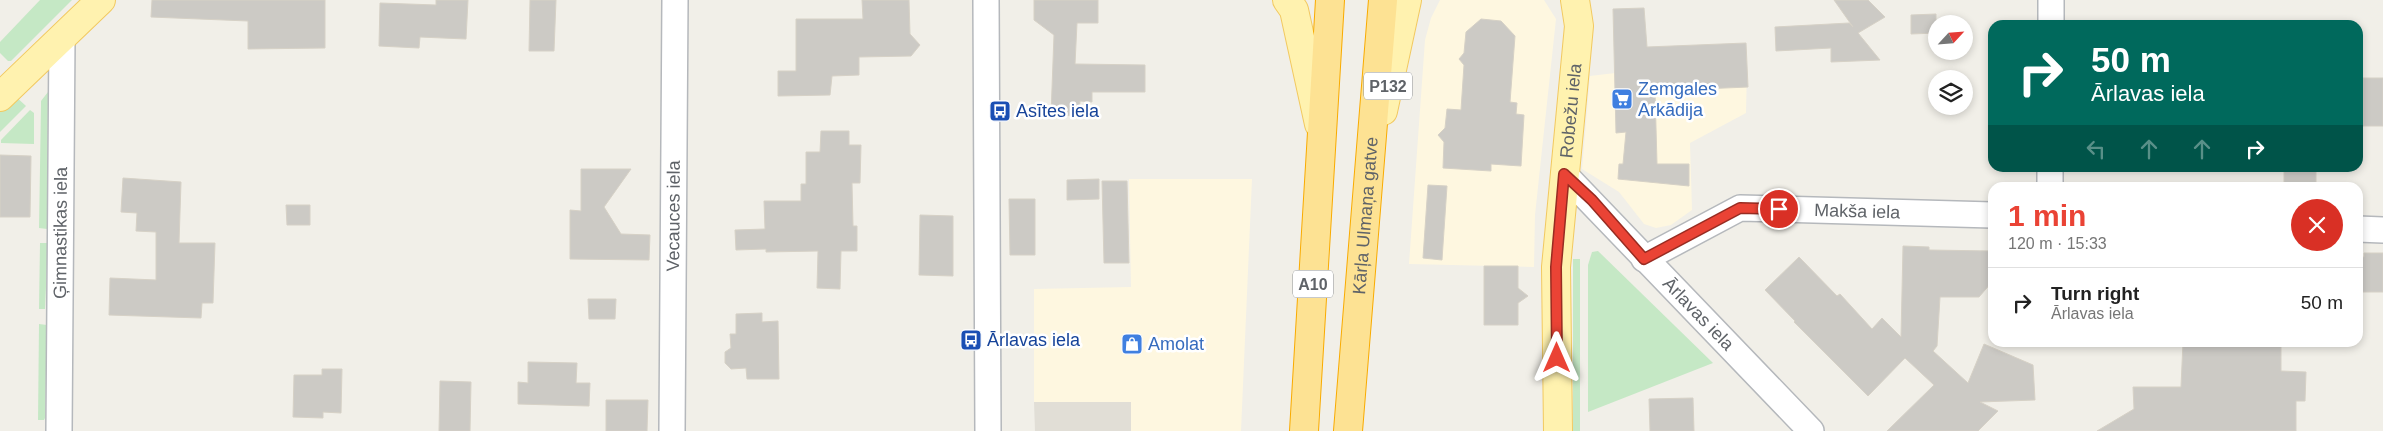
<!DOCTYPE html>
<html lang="en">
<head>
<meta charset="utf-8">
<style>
	body { margin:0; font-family:Helvetica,sans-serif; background:#f6f6f6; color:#222; height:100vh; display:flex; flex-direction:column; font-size:19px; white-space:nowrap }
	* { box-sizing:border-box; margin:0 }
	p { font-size:16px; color:#767676 }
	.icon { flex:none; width:28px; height:28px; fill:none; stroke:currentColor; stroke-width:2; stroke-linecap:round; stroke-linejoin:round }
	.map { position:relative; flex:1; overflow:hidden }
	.panel { position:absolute; left:1988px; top:182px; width:375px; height:165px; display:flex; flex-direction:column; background:#fff; border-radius:15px; box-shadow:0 2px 8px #0003 }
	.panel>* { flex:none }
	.hud { position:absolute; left:1988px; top:20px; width:375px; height:152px; border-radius:15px; box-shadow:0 2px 8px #0003; background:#00695c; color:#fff; overflow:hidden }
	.needle { width:32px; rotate:64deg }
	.tools { position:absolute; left:1928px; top:15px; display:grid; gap:10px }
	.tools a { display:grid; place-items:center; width:45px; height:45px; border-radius:50%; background:#fff; box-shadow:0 2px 8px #0003; font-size:25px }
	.pin { position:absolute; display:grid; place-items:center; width:42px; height:42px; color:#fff; margin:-21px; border:2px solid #fff; border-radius:50%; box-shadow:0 1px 5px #0007 }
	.me { position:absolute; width:55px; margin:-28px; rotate:0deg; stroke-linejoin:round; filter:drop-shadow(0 0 4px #0008) }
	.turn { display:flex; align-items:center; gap:18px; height:105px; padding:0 20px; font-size:22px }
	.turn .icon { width:65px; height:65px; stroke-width:2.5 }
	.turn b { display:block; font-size:35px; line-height:42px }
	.lanes { display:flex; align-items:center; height:48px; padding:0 20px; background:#0003; justify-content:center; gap:25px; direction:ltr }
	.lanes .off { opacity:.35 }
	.round { display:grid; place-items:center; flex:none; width:52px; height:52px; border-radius:26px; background:#f6f6f6 }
	.headline { display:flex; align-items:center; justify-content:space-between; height:85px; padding:0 20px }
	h1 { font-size:30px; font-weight:700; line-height:38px; color:#ea4335 }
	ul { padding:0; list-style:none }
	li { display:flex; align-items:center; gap:15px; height:70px; padding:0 20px; border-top:1px solid #e0e0e0 }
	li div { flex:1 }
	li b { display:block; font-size:19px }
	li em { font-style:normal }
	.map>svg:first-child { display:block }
</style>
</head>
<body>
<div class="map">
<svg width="2383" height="431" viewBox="0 0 2383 431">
	<rect width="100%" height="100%" fill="#f1efe8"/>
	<!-- commercial -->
	<g fill="#fef7e0">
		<polygon points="1440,0 1544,0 1556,19 1535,215 1534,267 1409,264 1425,40 1431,18"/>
		<polygon points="1747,66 1746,113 1690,143 1692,210 1671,225 1656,228 1644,224 1619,192 1582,169 1590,76 1615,73"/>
		<polygon points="1129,179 1252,179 1241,431 1131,431 1131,402 1034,402 1034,289 1131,287"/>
	</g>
	<!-- education -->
	<polygon fill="#e1ded6" points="1034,402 1131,402 1131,431 1035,431"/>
	<!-- green -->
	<g fill="#c5e8c5">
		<polygon points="40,0 72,0 11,61 8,61 0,53 0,42"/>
		<polygon points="48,92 47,229 39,228 41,106 41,101"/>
		<polygon points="14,95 26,106 0,132 0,109"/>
		<polygon points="30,110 34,113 34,144 1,143 1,140"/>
		<polygon points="40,243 48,243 45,309 39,309"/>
		<polygon points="1598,251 1713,363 1588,412 1588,265 1592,252"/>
		<rect x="1573" y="259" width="7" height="172"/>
		<polygon points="39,324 47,325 45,418 44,420 38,420"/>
	</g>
	<!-- building -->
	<g fill="#cccac5" stroke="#d6d1c6">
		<polygon points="152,0 325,0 325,48 248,49 248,21 151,17"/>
		<polygon points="436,0 468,0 466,39 420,37 419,48 379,46 380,3 436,5"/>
		<polygon points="530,0 556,0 554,51 529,51"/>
		<polygon points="862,0 909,0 910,34 920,45 911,56 859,57 859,75 832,76 830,95 778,96 778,71 796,71 796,19 863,19"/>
		<polygon points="1034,0 1098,0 1098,23 1077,23 1075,64 1145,65 1145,92 1092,92 1092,102 1080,101 1079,116 1051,115 1054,35 1034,20"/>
		<polygon points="1834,0 1868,0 1885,17 1858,33 1880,60 1831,62 1831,48 1776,51 1775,27 1849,23 1853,27"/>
		<polygon points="1644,8 1647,47 1746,43 1748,87 1655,91 1657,164 1689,164 1689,186 1618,179 1619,164 1623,164 1626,132 1616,133 1613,9"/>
		<polygon points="1936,14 1936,33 1911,34 1911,15"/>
		<polygon points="1481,19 1501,21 1515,36 1510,102 1517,103 1516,114 1524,115 1521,166 1491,164 1491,171 1443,168 1444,142 1438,135 1445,128 1447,109 1461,110 1464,65 1459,59 1464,53 1466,32"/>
		<rect x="2363" y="78" width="20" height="48"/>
		<polygon points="821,131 849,131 849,145 861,145 860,183 852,183 853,226 857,226 857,251 841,251 840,289 817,288 818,251 766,252 766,249 736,250 735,230 765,229 764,201 801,201 801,184 806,184 806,152 820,152"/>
		<polygon points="0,155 31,156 30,217 0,217"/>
		<rect x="2284" y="168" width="32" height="20"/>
		<polygon points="581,169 631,169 604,207 621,234 650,235 649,260 570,259 570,210 581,211"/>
		<polygon points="123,178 181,182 179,243 215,243 213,303 202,303 201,318 109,315 110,278 156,280 156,232 136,231 137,213 121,212"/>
		<polygon points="1099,179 1099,199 1067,200 1067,180"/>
		<polygon points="1102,181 1127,181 1129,263 1104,263"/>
		<polygon points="1428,185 1447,186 1442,260 1423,258"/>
		<polygon points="1009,199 1035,199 1035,255 1010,255"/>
		<polygon points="286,205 310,205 310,225 287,225"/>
		<polygon points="920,215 953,216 953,276 919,275"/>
		<polygon points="1903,246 1929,247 1929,250 1991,251 1992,282 1979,297 1940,297 1937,346 1933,351 1968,383 1984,344 2033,365 2035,400 1980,402 1998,411 1978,431 1887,431 1934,385 1905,358 1868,396 1794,322 1795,321 1765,290 1799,257 1837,296 1840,294 1872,329 1882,318 1901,337"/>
		<polygon points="2364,253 2383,253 2383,292 2358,292 2358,257 2364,257"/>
		<polygon points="1484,266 1518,266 1518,288 1528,296 1518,303 1518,325 1484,325"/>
		<polygon points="588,299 616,299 615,319 589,319"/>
		<polygon points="762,313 762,322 778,321 779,379 747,379 746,368 731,369 725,363 725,352 731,348 730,334 736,334 736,314"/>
		<polygon points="2183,342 2281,342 2281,371 2306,372 2305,401 2296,401 2296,431 2097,431 2134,409 2133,387 2181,387"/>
		<polygon points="528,362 577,363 576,383 590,383 589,406 518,404 518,382 528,383"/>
		<polygon points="322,369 342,369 341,413 323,412 323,418 293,417 294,375 322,375"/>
		<polygon points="440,381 471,382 470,431 439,431"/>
		<polygon points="1693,398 1694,431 1650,431 1649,399"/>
		<polygon points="606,400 648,400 647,431 606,431"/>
	</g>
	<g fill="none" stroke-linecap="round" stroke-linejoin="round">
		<!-- minor casing -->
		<g stroke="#b5b8bc" stroke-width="28">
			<g id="minor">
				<polyline points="986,0 988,431"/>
				<polyline points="2051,25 2051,0"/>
				<path id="s1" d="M 1564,174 L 1811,431"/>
				<polyline points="2050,188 2050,168"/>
				<polyline points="2358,229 2383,230"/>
				<path id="s2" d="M 1644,259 L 1740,208 L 1992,215"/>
				<path id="s3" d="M 59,431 L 62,37"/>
				<path id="s4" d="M 672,431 L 675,0"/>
			</g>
		</g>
		<!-- major casing -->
		<g stroke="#f2c960" stroke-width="30">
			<g id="major">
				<polyline points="1287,0 1294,10 1319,124"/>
				<polyline points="0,97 101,0"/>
				<polyline points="1383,111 1407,0"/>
				<path id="s5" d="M 1558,431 L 1556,267 L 1579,26 L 1575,0"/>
			</g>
		</g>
		<!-- highway casing -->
		<g stroke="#f9ab00" stroke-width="30">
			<g id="highway">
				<polyline points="1304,431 1330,0"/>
				<path id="s6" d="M 1348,431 L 1383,0"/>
			</g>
		</g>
		<!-- minor -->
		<use href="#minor" stroke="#fff" stroke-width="25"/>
		<!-- major -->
		<use href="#major" stroke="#fff2af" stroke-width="28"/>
		<!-- highway -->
		<use href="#highway" stroke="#fde293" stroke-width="28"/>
	</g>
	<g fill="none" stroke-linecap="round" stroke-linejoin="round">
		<!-- route casing -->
		<g stroke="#982c22" stroke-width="12">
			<polyline id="route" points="1557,358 1556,267 1564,174 1592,200 1644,259 1740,208 1779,209"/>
		</g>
		<!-- route -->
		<use href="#route" stroke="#ea4335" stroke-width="9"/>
	</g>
	<!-- icons -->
	<defs>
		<g id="supermarket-square" transform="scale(1.125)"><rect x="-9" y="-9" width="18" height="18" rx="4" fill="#3f7fe0" stroke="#fff"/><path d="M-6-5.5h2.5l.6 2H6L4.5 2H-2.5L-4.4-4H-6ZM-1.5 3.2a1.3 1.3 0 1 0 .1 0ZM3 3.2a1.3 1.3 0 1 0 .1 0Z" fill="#fff"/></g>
		<g id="bus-square" transform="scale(1.125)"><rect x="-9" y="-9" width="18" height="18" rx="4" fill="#1a4fb4" stroke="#fff"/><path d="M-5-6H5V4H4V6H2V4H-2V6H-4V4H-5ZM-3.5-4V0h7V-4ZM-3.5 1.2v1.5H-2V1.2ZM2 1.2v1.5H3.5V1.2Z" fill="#fff"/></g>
		<g id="shop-square" transform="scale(1.125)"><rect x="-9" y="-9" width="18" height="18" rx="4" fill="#3f7fe0" stroke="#fff"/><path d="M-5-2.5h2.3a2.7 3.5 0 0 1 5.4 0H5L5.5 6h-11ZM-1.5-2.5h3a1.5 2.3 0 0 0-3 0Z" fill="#fff"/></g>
	</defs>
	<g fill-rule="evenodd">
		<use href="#supermarket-square" x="1622" y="99"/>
		<use href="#bus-square" x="1000" y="111"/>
		<use href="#bus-square" x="971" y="340"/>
		<use href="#shop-square" x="1132" y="344"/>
	</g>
	<g text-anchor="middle" stroke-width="5" stroke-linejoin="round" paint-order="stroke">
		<!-- shield labels -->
		<g fill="#fff" stroke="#8f9295" stroke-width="1">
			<rect x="1364" y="72.5" width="48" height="27" rx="4"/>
			<rect x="1293" y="270.5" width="40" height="27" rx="4"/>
		</g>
		<g font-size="16" font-weight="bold" fill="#5f6368">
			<text x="1388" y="92">P132</text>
			<text x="1313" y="290">A10</text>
		</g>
		<!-- shop labels -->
		<g font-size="18" fill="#366cbe" stroke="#fff" text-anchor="start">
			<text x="1638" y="95">Zemgales<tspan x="1638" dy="21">Arkādija</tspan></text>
			<text x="1148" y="350">Amolat</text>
		</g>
		<!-- street labels -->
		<g font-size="18" fill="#5f6368" stroke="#fff">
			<text dy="6" stroke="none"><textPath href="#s5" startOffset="321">Robežu iela</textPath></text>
			<text dy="6" stroke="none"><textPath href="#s2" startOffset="226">Makša iela</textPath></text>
			<text dy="6" stroke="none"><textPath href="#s4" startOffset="215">Vecauces iela</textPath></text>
			<text dy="6" stroke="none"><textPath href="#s6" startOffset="216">Kārļa Ulmaņa gatve</textPath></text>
			<text dy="6" stroke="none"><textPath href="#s3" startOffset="198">Ģimnastikas iela</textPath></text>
			<text dy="6" stroke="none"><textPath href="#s1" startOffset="194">Ārlavas iela</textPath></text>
		</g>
		<!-- transit labels -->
		<g font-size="18" fill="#164399" stroke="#fff" text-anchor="start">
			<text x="1016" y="117">Asītes iela</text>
			<text x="987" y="346">Ārlavas iela</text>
		</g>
	</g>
</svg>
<div class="tools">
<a><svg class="needle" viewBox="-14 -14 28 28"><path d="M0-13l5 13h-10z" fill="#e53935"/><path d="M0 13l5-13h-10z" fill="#767676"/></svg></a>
<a><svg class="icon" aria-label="layers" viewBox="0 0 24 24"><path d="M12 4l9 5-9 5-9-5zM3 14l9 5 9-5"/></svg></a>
</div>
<div class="pin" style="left:1779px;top:209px;background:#d93025"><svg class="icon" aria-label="arrive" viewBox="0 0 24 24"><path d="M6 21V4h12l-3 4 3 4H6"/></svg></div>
<svg class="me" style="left:1557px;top:358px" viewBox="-20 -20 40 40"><path d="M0-17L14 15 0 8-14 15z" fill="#ea4335" stroke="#fff" stroke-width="4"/></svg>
<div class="hud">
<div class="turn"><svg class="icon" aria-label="right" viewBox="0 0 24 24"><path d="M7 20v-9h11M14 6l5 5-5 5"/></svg><div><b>50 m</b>Ārlavas iela</div></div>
<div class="lanes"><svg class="icon off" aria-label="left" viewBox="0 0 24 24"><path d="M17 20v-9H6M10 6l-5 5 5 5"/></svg><svg class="icon off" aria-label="ahead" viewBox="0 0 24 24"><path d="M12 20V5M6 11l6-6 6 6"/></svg><svg class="icon off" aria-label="ahead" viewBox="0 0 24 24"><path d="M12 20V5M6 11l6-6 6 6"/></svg><svg class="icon" aria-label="right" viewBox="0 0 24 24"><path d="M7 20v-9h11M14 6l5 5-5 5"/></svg></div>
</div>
<section class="panel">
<div class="headline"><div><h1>1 min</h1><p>120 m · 15:33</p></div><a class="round" style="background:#d93025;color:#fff"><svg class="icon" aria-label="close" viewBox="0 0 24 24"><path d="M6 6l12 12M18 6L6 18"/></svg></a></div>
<ul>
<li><svg class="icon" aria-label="right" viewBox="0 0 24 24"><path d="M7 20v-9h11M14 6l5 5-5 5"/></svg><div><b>Turn right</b><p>Ārlavas iela</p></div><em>50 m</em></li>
</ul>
</section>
</div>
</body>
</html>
